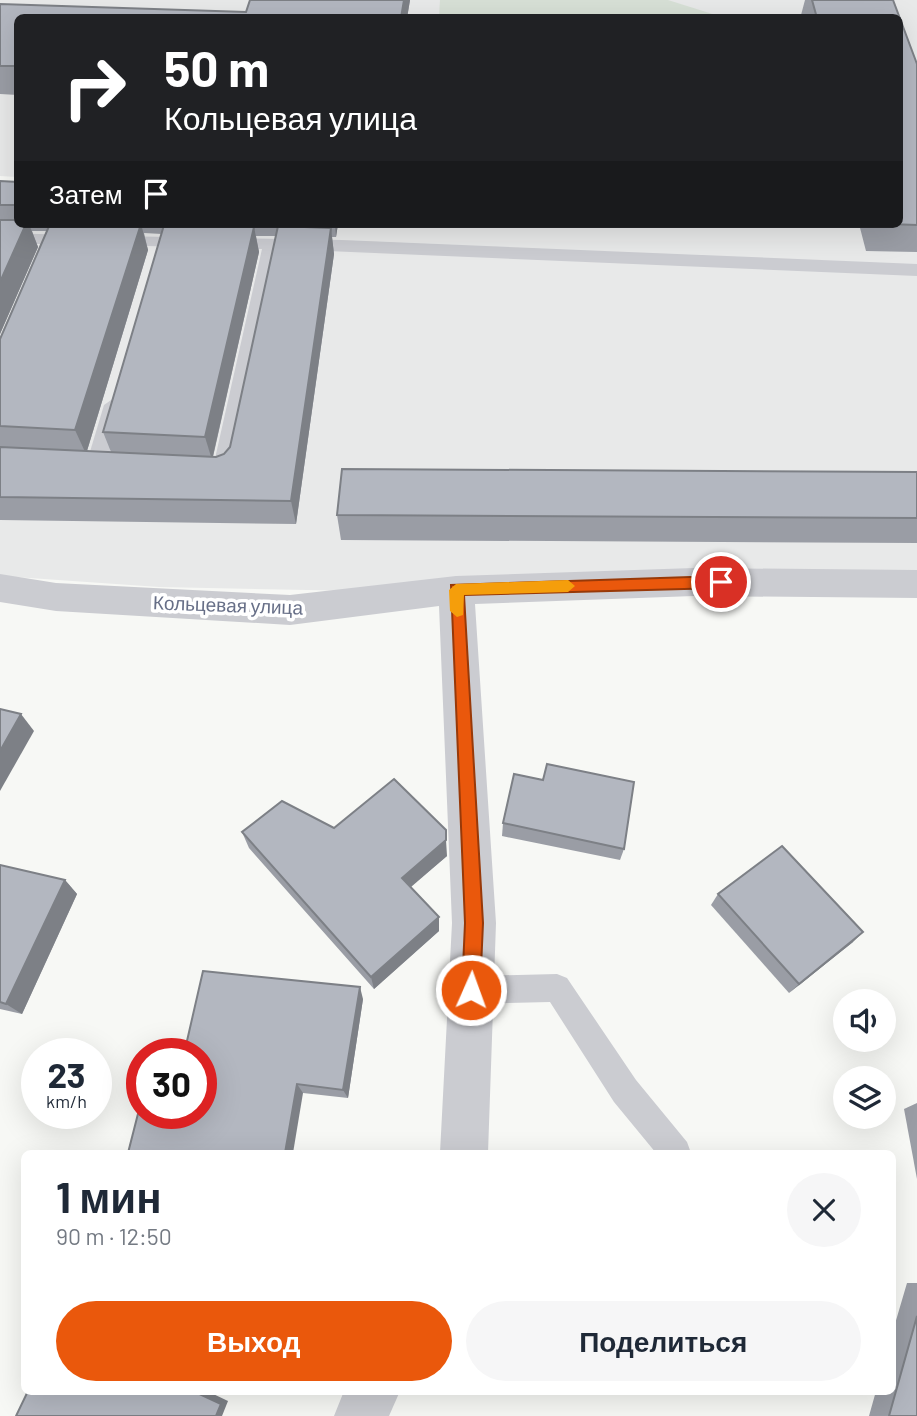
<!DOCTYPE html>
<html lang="ru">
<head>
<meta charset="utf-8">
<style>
	body { margin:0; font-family:Barlow,sans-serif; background:#f6f6f7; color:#1f2937; height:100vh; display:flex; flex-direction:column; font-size:26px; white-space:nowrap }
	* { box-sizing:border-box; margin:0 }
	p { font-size:23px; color:#747a83 }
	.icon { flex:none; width:38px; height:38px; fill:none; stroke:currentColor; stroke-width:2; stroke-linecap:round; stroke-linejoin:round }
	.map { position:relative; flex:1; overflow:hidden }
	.sheet { position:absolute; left:21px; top:1150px; width:875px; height:245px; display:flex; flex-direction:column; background:#fff; border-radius:10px; box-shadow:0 7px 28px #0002 }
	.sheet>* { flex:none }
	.guide { position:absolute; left:14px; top:14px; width:889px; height:214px; border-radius:10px; box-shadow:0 7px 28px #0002; background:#202124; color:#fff; overflow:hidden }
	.fabs { position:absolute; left:833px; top:989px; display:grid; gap:14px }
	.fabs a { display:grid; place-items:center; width:63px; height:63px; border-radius:50%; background:#fff; box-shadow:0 7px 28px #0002; font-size:35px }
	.speed { position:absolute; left:21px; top:1038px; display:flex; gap:14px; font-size:35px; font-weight:700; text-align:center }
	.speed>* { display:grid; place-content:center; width:91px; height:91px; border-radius:50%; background:#fff; box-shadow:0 7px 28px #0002; line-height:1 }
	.speed small { font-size:18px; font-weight:400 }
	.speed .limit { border:10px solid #d22; background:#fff; color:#111 }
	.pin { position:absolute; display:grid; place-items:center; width:60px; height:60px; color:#fff; margin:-30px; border:4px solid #fff; border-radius:50%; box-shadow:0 2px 7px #0007 }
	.me { position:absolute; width:77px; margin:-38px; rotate:2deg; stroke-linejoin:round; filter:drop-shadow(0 0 5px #0008) }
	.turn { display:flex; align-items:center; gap:24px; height:147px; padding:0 35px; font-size:32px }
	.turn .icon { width:91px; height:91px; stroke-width:2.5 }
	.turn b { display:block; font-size:49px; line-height:60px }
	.then { display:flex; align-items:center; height:66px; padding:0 35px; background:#0003; gap:14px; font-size:26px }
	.round { display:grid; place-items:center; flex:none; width:74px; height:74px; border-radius:37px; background:#f6f6f7 }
	.head { display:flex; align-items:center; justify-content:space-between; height:119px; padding:0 35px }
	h1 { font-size:42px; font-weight:700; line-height:52px }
	.cta { display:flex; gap:14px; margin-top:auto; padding:14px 35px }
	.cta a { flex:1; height:80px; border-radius:42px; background:#ea580c; color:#fff; font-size:28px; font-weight:700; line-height:80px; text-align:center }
	.cta a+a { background:#f6f6f7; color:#1f2937 }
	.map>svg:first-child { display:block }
</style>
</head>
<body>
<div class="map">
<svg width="917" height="1416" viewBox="0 0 917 1416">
	<rect width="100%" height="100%" fill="#f7f8f5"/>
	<!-- built -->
	<g fill="#e8e9e9">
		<polygon points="0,0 917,0 917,208 900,18 18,18 17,177 0,176"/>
		<polygon points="0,199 18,224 917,222 917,572 361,591 159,587 15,577 0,589"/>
	</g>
	<!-- green -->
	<polygon fill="#d7e0d6" points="440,0 668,0 722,17 439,17"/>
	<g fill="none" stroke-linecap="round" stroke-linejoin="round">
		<!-- lane -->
		<g fill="#cbccd1" fill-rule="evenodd">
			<polygon points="0,233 77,235 86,240 77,245 0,243"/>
			<polygon points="113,236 342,240 917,264 917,276 280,249 234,471 230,476 204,476 200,471 204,466 214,463 262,249 107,245 104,241"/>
			<polygon points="114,398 124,405 106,465 103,470 89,470 86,465 104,405"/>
			<polygon points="557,974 567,978 636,1080 687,1142 691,1153 656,1153 614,1102 550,1002 471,1004 461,1000 457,990 461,980 471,976"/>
		</g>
		<!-- street -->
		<g fill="#cbccd1" fill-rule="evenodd">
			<polygon points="694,568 917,570 917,598 694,596 475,604 496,923 488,1153 440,1153 452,923 439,606 290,625 56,611 0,602 0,574 56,583 290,595 456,576"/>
			<polygon points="344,1391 400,1391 389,1416 334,1416"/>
		</g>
	</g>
	<!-- wall -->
	<g fill="#9a9da5" fill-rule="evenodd">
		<polygon points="410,0 407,18 18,18 18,95 0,94 0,4 246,12"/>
		<polygon points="805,0 893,0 917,64 917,252 866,251 859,224 900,224 900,18 802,18 801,15"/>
		<path d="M 0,181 L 18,182 L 18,224 L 338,224 L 336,237 L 332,237 L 334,254 L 296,524 L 0,520 L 0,339 L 47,231 L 32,231 L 38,247 L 0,334 ZM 144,233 L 162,234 L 103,432 L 111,452 L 87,451 L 148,250 ZM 256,236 L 276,236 L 230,447 L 224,454 L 216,457 L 213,457 L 259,252 Z"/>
		<polygon points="917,472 917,543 341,540 337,515"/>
		<polygon points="543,780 624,849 620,860 502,836 503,823"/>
		<polygon points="334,828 447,856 410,887 439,931 374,989 249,848 242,832"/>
		<polygon points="0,865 65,880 77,894 22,1014 0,1009"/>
		<polygon points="718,894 853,942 789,993 711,905"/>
		<polygon points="363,999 348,1098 303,1093 128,1153"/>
		<polygon points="917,1103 917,1179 904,1109"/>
		<polygon points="907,1283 917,1283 917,1416 869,1416 876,1391 892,1391 892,1334"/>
	</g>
	<!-- shaded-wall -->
	<g fill="#7d8086">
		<polygon points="404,0 410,0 407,18 401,18"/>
		<polygon points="26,224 29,224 38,247 0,334 0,282"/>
		<polygon points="141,224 148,250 86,454 75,430"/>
		<polygon points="335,224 338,224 336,237"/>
		<polygon points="254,227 259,252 212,460 205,437"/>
		<polygon points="331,228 334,254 296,524 291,501"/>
		<polygon points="21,714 34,731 0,791 0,751"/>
		<polygon points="446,840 447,856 404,893 402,878"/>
		<polygon points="65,880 77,894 22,1014 6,1004"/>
		<polygon points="439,917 439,931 374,989 371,977"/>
		<polygon points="863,932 853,942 789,993 799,984"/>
		<polygon points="360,987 363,999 348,1098 343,1090"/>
		<polygon points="297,1084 303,1093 293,1153 285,1153"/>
		<polygon points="193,1391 207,1391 228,1401 222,1416 216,1416"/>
	</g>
	<!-- building -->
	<g fill="#b3b7c0" stroke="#7d8086" stroke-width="2">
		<polygon points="250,0 404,0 401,18 18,18 18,66 0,66 0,4 246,12"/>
		<polygon points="812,0 893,0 917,64 917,225 888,224 900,224 900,18 817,18"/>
		<polygon points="0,181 18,182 18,205 0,205"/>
		<polygon points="0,220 18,220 18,224 26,224 0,282"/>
		<polygon points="50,224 141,224 75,430 0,426 0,339"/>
		<polygon points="164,225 254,227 205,437 103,432"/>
		<polygon points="278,226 331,228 291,501 0,497 0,447 216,457 224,454 230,447"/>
		<polygon points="342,469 917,472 917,518 337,515"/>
		<polygon points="0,709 21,714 0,751"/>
		<polygon points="547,764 634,782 624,849 503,823 514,774 543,780"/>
		<polygon points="394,779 446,830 446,840 402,878 439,917 371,977 242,832 282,801 334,828"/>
		<polygon points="782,846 863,932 799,984 718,894"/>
		<polygon points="0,865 65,880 6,1004 0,1002"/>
		<polygon points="203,971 360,987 343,1090 297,1084 285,1153 128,1153 142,1098 142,1113 201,1113 201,1054 184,1054"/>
		<polygon points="917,1316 917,1416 889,1416"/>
		<polygon points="28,1391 193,1391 221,1404 216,1416 16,1416"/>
	</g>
	<!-- route -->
	<polygon fill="#ea580c" stroke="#983908" stroke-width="2" points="721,576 728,582 721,588 464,595 483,923 480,990 478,997 471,1000 464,997 462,990 465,923 451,585"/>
	<!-- slow -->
	<polygon fill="#f59e0b" points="568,580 575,586 568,592 464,595 463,615 457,617 450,611 449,590 456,584"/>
	<g text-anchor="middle" stroke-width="7" stroke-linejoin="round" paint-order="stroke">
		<!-- street labels -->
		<g font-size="19" fill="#676f87" stroke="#fff">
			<text transform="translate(228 605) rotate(2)" y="7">Кольцевая улица</text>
		</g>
	</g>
</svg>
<div class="fabs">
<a><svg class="icon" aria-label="sound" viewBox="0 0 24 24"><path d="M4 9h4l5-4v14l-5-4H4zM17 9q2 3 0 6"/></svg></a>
<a><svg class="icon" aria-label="layers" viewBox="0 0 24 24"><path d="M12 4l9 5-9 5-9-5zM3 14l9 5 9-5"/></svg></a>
</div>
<div class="speed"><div>23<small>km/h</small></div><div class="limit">30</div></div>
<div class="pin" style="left:721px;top:582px;background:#d93025"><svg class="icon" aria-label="arrive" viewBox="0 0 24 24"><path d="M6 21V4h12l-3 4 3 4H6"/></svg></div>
<svg class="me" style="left:471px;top:990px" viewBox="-20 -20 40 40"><circle r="17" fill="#ea580c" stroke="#fff" stroke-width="3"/><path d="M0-11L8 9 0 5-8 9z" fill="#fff"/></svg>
<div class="guide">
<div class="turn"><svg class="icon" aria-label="right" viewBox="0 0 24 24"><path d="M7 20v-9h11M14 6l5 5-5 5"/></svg><div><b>50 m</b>Кольцевая улица</div></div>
<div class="then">Затем<svg class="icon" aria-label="arrive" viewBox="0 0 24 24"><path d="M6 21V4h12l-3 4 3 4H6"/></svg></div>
</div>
<section class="sheet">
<div class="head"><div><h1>1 мин</h1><p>90 m · 12:50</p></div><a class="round"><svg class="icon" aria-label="close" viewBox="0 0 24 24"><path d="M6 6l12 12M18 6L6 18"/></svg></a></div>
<div class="cta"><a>Выход</a><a>Поделиться</a></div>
</section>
</div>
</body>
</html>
